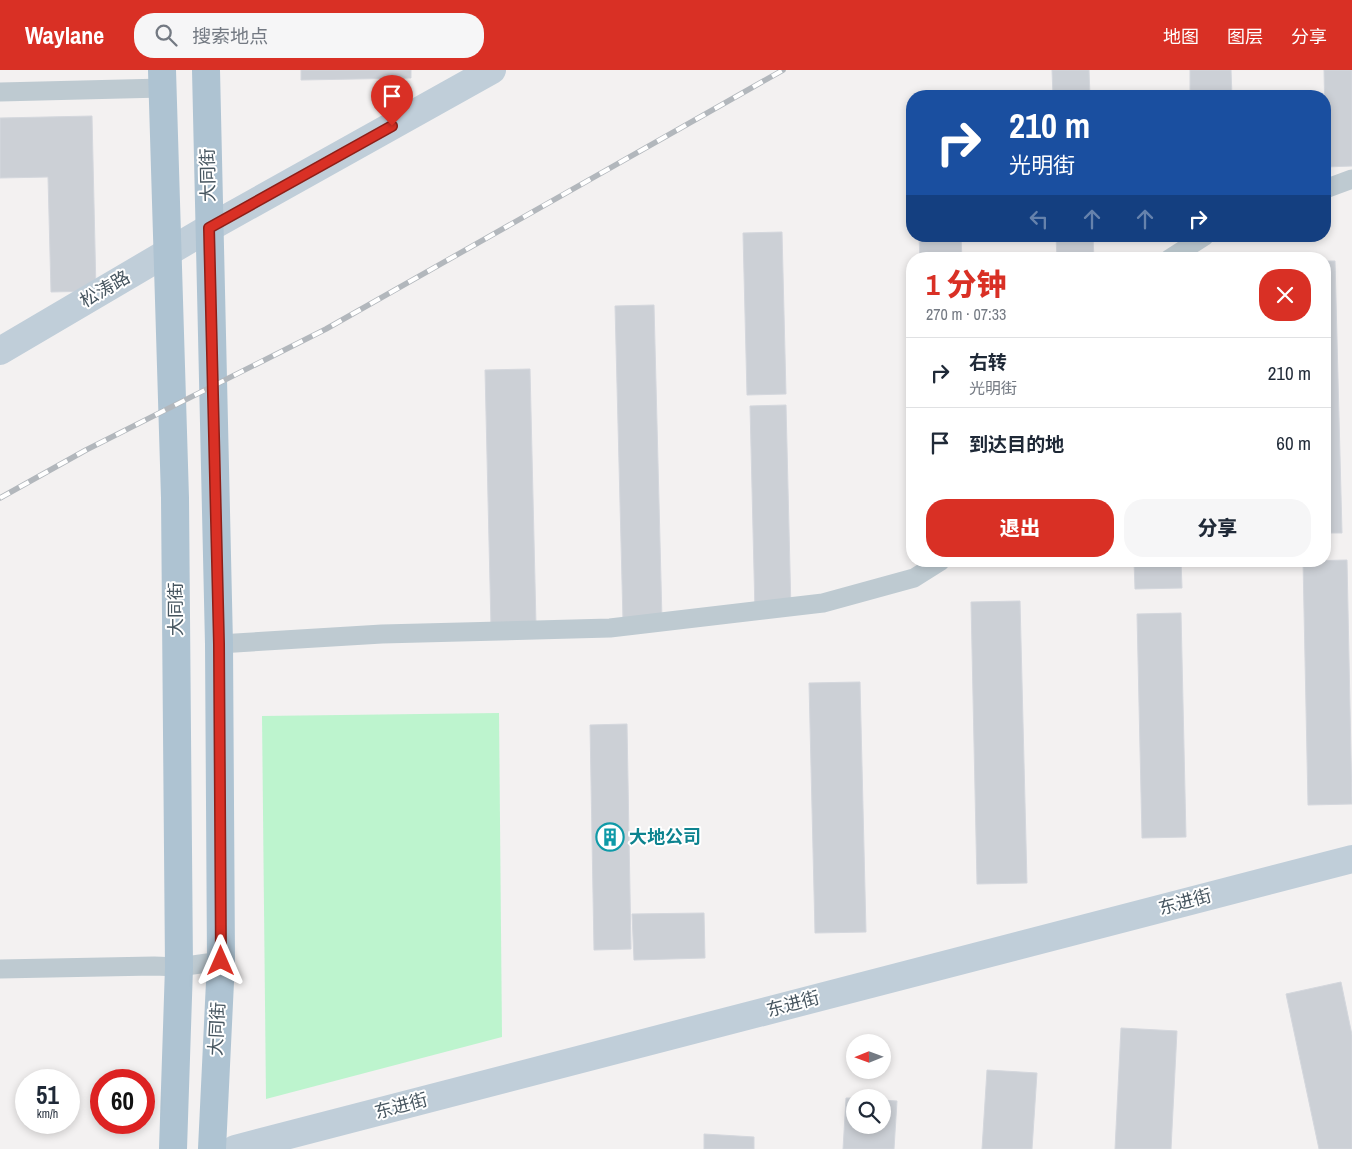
<!DOCTYPE html>
<html lang="zh">
<head>
<meta charset="utf-8">
<style>
	body { margin:0; font-family:"Archivo Narrow","Noto Sans SC",sans-serif; background:#f6f6f7; color:#1f2937; height:100vh; display:flex; flex-direction:column; font-size:19px; white-space:nowrap }
	* { box-sizing:border-box; margin:0 }
	p { font-size:16px; color:#747a83 }
	.icon { flex:none; width:28px; height:28px; fill:none; stroke:currentColor; stroke-width:2; stroke-linecap:round; stroke-linejoin:round }
	.map { position:relative; flex:1; overflow:hidden }
	.sheet { position:absolute; left:906px; top:182px; width:425px; height:315px; display:flex; flex-direction:column; background:#fff; border-radius:20px; box-shadow:0 2px 8px #0003 }
	.sheet>* { flex:none }
	.guide { position:absolute; left:906px; top:20px; width:425px; height:152px; border-radius:20px; box-shadow:0 2px 8px #0003; background:#1a4fa0; color:#fff; overflow:hidden }
	.needle { width:32px; rotate:269deg }
	.tools { position:absolute; left:846px; top:964px; display:grid; gap:10px }
	.tools a { display:grid; place-items:center; width:45px; height:45px; border-radius:50%; background:#fff; box-shadow:0 2px 8px #0003; font-size:25px }
	.speed { position:absolute; left:15px; top:999px; display:flex; gap:10px; font-size:25px; font-weight:700; text-align:center }
	.speed>* { display:grid; place-content:center; width:65px; height:65px; border-radius:50%; background:#fff; box-shadow:0 2px 8px #0003; line-height:1 }
	.speed small { font-size:12px; font-weight:400 }
	.speed .limit { border:8px solid #d22; background:#fff; color:#111 }
	.pin { position:absolute; display:grid; place-items:center; width:42px; height:42px; color:#fff; margin:-51px -21px; border-radius:50% 50% 50% 0; rotate:-45deg; box-shadow:0 0 5px #0007 }
	.pin .icon { rotate:45deg }
	.me { position:absolute; width:55px; margin:-28px; rotate:0deg; stroke-linejoin:round; filter:drop-shadow(0 0 4px #0008) }
	.turn { display:flex; align-items:center; gap:18px; height:105px; padding:0 20px; font-size:22px }
	.turn .icon { width:65px; height:65px; stroke-width:2.5 }
	.turn b { display:block; font-size:35px; line-height:42px }
	.lanes { display:flex; align-items:center; height:48px; padding:0 20px; background:#0003; justify-content:center; gap:25px; direction:ltr }
	.lanes .off { opacity:.35 }
	.round { display:grid; place-items:center; flex:none; width:52px; height:52px; border-radius:20px; background:#f6f6f7 }
	.summary { display:flex; align-items:center; justify-content:space-between; height:85px; padding:0 20px }
	h1 { font-size:30px; font-weight:800; line-height:38px; color:#d93025 }
	.cta { display:flex; gap:10px; margin-top:auto; padding:10px 20px }
	.cta a { flex:1; height:58px; border-radius:20px; background:#d93025; color:#fff; font-size:20px; font-weight:800; line-height:58px; text-align:center }
	.cta a+a { background:#f6f6f7; color:#1f2937 }
	ul { padding:0; list-style:none }
	li { display:flex; align-items:center; gap:15px; height:70px; padding:0 20px; border-top:1px solid #e0e1e3 }
	li div { flex:1 }
	li b { display:block; font-size:19px }
	li em { font-style:normal }
	header { display:flex; align-items:center; gap:30px; box-sizing:border-box; height:70px; padding:0 25px; background:#d93025; color:#fff }
	header strong { font-size:24px }
	nav { display:flex; gap:28px; margin-inline-start:auto; font-size:18px }
	.search { width:350px; height:45px; background:#f6f6f7; display:flex; align-items:center; gap:12px; box-sizing:border-box; padding:0 18px; border-radius:20px; color:#747a83; font-size:19px }
	.map>svg:first-child { display:block }
</style>
</head>
<body>
<header>
<strong>Waylane</strong>
<div class="search"><svg class="icon" aria-label="search" viewBox="0 0 24 24"><circle cx="10" cy="10" r="6"/><path d="M15 15l6 6"/></svg>搜索地点</div>
<nav><a>地图</a><a>图层</a><a>分享</a></nav>
</header>
<div class="map">
<svg width="1352" height="1079" viewBox="0 0 1352 1079">
	<rect width="100%" height="100%" fill="#f3f1f1"/>
	<!-- green -->
	<polygon fill="#bdf4ce" points="499,643 502,967 266,1029 262,646"/>
	<!-- building -->
	<g fill="#ccd0d6" stroke="#d4d7dd">
		<polygon points="301,0 411,0 411,8 301,10"/>
		<polygon points="1052,0 1089,0 1090,26 1053,26"/>
		<polygon points="1190,0 1231,0 1232,26 1190,26"/>
		<polygon points="1324,0 1352,0 1352,96 1326,97"/>
		<polygon points="92,46 96,221 51,222 48,107 0,108 0,48"/>
		<polygon points="782,162 786,324 747,325 743,163"/>
		<polygon points="919,166 961,166 962,189 920,189"/>
		<polygon points="1056,166 1093,166 1094,189 1057,189"/>
		<polygon points="1325,191 1335,191 1342,463 1325,463"/>
		<polygon points="654,235 662,550 623,551 615,236"/>
		<polygon points="530,299 536,555 491,557 485,300"/>
		<polygon points="786,335 791,541 755,542 750,336"/>
		<polygon points="1347,490 1352,734 1308,735 1303,491"/>
		<polygon points="1134,491 1181,491 1182,518 1135,519"/>
		<polygon points="1020,531 1027,813 977,814 971,532"/>
		<polygon points="1181,543 1186,767 1142,768 1137,544"/>
		<polygon points="860,612 866,862 815,863 809,613"/>
		<polygon points="627,654 631,879 594,880 590,655"/>
		<polygon points="704,843 705,888 634,890 632,844"/>
		<polygon points="1341,912 1352,965 1352,1079 1319,1079 1286,924"/>
		<polygon points="1121,958 1177,961 1171,1079 1115,1079"/>
		<polygon points="987,1000 1037,1003 1032,1079 982,1079"/>
		<polygon points="846,1028 855,1028 855,1055 882,1055 882,1030 897,1031 894,1079 843,1079"/>
		<polygon points="704,1064 754,1067 754,1079 704,1079"/>
	</g>
	<g fill="none" stroke-linecap="round" stroke-linejoin="round">
		<!-- street -->
		<g stroke="#becad1" stroke-width="19">
			<polyline points="0,22 163,18"/>
			<polyline points="1325,119 1352,109"/>
			<polyline points="1169,189 1205,166"/>
			<polyline points="219,574 382,564 610,558 823,533 914,508 941,491"/>
			<polyline points="0,899 154,896 179,897 221,891"/>
		</g>
		<!-- secondary -->
		<g stroke="#c0ced9" stroke-width="28">
			<polyline points="0,281 209,158 492,0"/>
			<polyline points="235,1079 1352,789"/>
		</g>
		<!-- primary -->
		<g stroke="#aec3d2" stroke-width="28">
			<polyline points="162,0 175,428 179,897 173,1079"/>
			<polyline points="206,0 219,574 221,891 212,1079"/>
		</g>
		<!-- rail casing -->
		<g stroke="#b2b7bc" stroke-width="5.5">
			<polyline id="rail" points="0,428 86,380 326,259 783,0"/>
		</g>
		<!-- rail -->
		<use href="#rail" stroke="#fff" stroke-width="4" stroke-dasharray="11" stroke-linecap="butt"/>
	</g>
	<g fill="none" stroke-linecap="round" stroke-linejoin="round">
		<!-- route casing -->
		<g stroke="#8d1f18" stroke-width="12">
			<polyline id="route" points="221,891 219,574 209,158 392,56"/>
		</g>
		<!-- route -->
		<use href="#route" stroke="#d93025" stroke-width="9"/>
	</g>
	<!-- icons -->
	<defs>
		<g id="building-ring" transform="scale(1.4375)"><circle r="9.5" fill="#fff" stroke="#0f9aa8" stroke-width="1.5"/><path d="M-4-6H4V6H1V3H-1V6H-4ZM-2.5-4.3h1.7v1.8h-1.7ZM.8-4.3h1.7v1.8H.8ZM-2.5-1h1.7V.8h-1.7ZM.8-1h1.7V.8H.8Z" fill="#0f9aa8"/></g>
	</defs>
	<g fill-rule="evenodd">
		<use href="#building-ring" x="610" y="767"/>
	</g>
	<g text-anchor="middle" stroke-width="4" stroke-linejoin="round" paint-order="stroke">
		<!-- street labels -->
		<g font-size="18" fill="#475660" stroke="#fff">
			<text transform="translate(208 105) rotate(-91)" y="6">大同街</text>
			<text transform="translate(105 219) rotate(-30)" y="6">松涛路</text>
			<text transform="translate(176 539) rotate(-90)" y="6">大同街</text>
			<text transform="translate(1185 832) rotate(-15)" y="6">东进街</text>
			<text transform="translate(793 934) rotate(-15)" y="6">东进街</text>
			<text transform="translate(217 959) rotate(-87)" y="6">大同街</text>
			<text transform="translate(401 1036) rotate(-15)" y="6">东进街</text>
		</g>
		<!-- culture labels -->
		<g font-size="18" font-weight="bold" fill="#0d838f" stroke="#fff" text-anchor="start">
			<text x="629" y="773">大地公司</text>
		</g>
	</g>
</svg>
<div class="tools">
<a><svg class="needle" viewBox="-14 -14 28 28"><path d="M0-13l5 13h-10z" fill="#e53935"/><path d="M0 13l5-13h-10z" fill="#747a83"/></svg></a>
<a><svg class="icon" aria-label="search" viewBox="0 0 24 24"><circle cx="10" cy="10" r="6"/><path d="M15 15l6 6"/></svg></a>
</div>
<div class="speed"><div>51<small>km/h</small></div><div class="limit">60</div></div>
<div class="pin" style="left:392px;top:56px;background:#d93025"><svg class="icon" aria-label="arrive" viewBox="0 0 24 24"><path d="M6 21V4h12l-3 4 3 4H6"/></svg></div>
<svg class="me" style="left:221px;top:891px" viewBox="-20 -20 40 40"><path d="M0-17L14 15 0 8-14 15z" fill="#d93025" stroke="#fff" stroke-width="4"/></svg>
<div class="guide">
<div class="turn"><svg class="icon" aria-label="right" viewBox="0 0 24 24"><path d="M7 20v-9h11M14 6l5 5-5 5"/></svg><div><b>210 m</b>光明街</div></div>
<div class="lanes"><svg class="icon off" aria-label="left" viewBox="0 0 24 24"><path d="M17 20v-9H6M10 6l-5 5 5 5"/></svg><svg class="icon off" aria-label="ahead" viewBox="0 0 24 24"><path d="M12 20V5M6 11l6-6 6 6"/></svg><svg class="icon off" aria-label="ahead" viewBox="0 0 24 24"><path d="M12 20V5M6 11l6-6 6 6"/></svg><svg class="icon" aria-label="right" viewBox="0 0 24 24"><path d="M7 20v-9h11M14 6l5 5-5 5"/></svg></div>
</div>
<section class="sheet">
<div class="summary"><div><h1>1 分钟</h1><p>270 m · 07:33</p></div><a class="round" style="background:#d93025;color:#fff"><svg class="icon" aria-label="close" viewBox="0 0 24 24"><path d="M6 6l12 12M18 6L6 18"/></svg></a></div>
<ul>
<li><svg class="icon" aria-label="right" viewBox="0 0 24 24"><path d="M7 20v-9h11M14 6l5 5-5 5"/></svg><div><b>右转</b><p>光明街</p></div><em>210 m</em></li>
<li><svg class="icon" aria-label="arrive" viewBox="0 0 24 24"><path d="M6 21V4h12l-3 4 3 4H6"/></svg><div><b>到达目的地</b></div><em>60 m</em></li>
</ul>
<div class="cta"><a>退出</a><a>分享</a></div>
</section>
</div>
</body>
</html>
